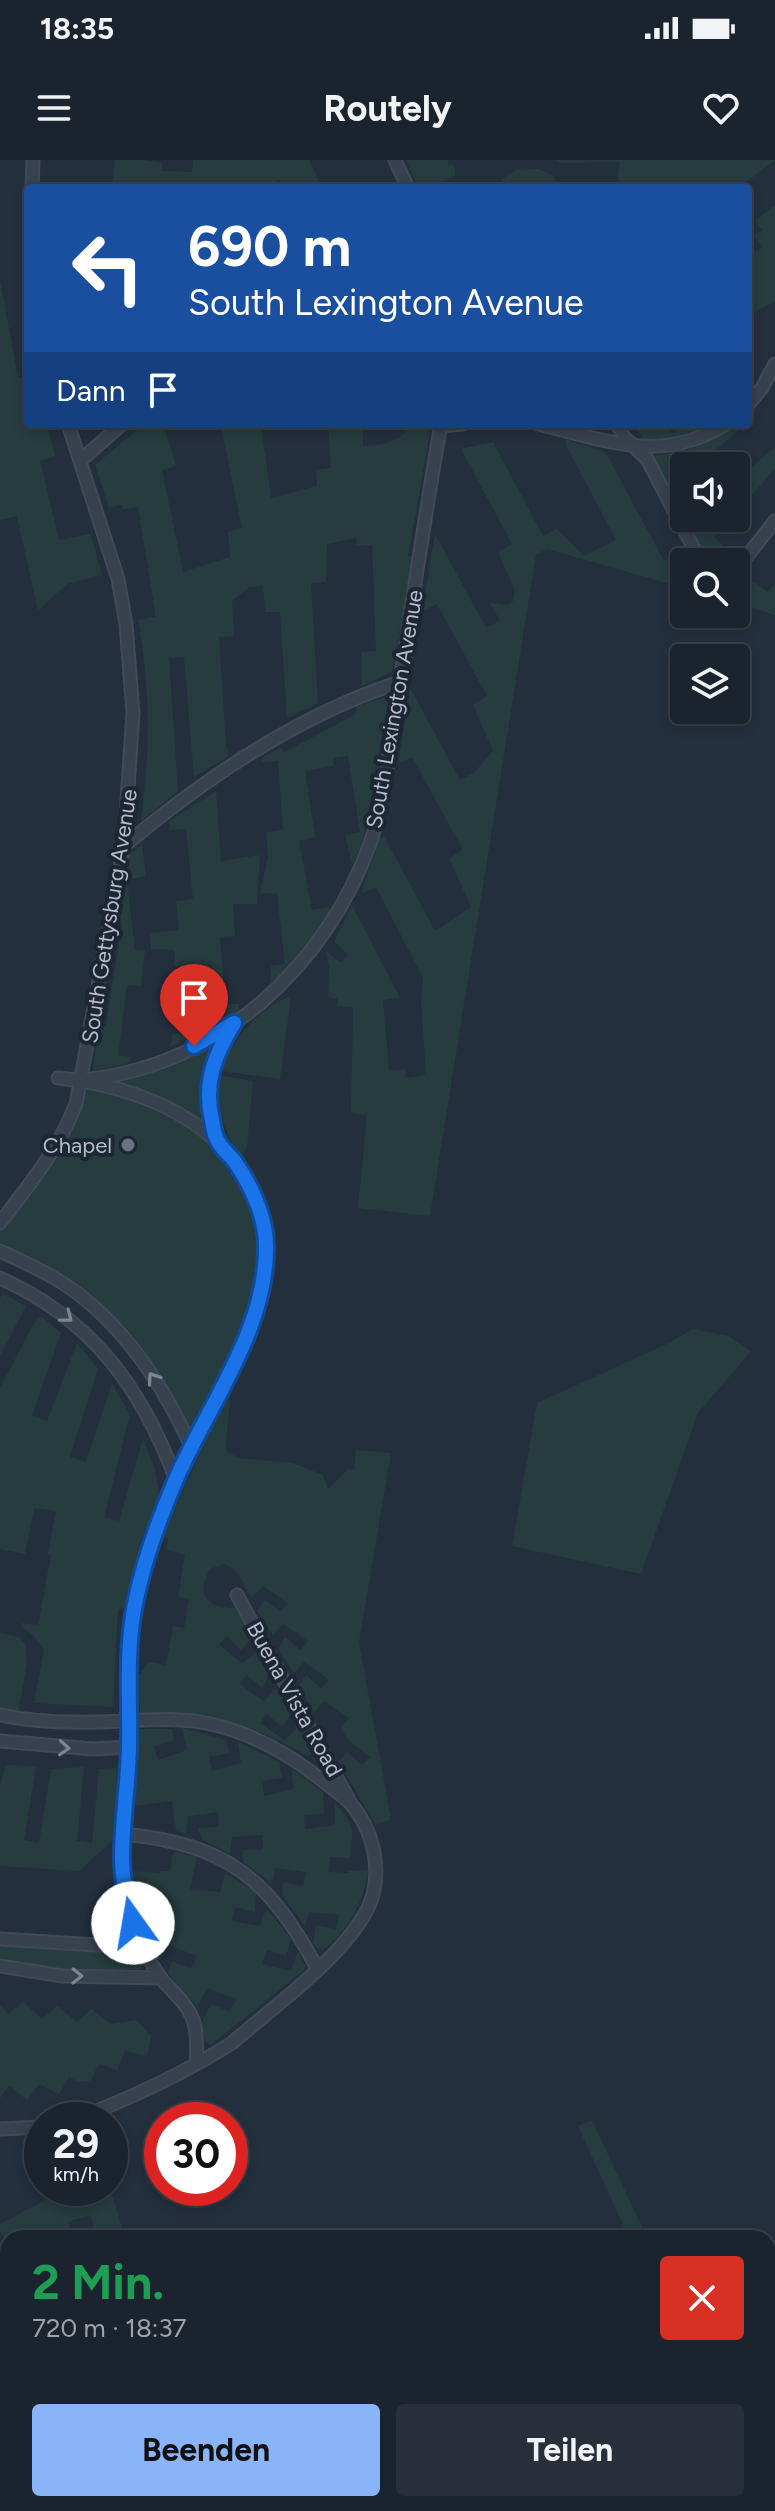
<!DOCTYPE html>
<html lang="de">
<head>
<meta charset="utf-8">
<style>
	body { margin:0; font-family:Figtree,sans-serif; background:#282f3a; color:#f1f3f6; height:100vh; display:flex; flex-direction:column; font-size:30px; white-space:nowrap }
	* { box-sizing:border-box; margin:0 }
	p { font-size:26px; color:#a0a4aa }
	.icon { flex:none; width:44px; height:44px; fill:none; stroke:currentColor; stroke-width:2; stroke-linecap:round; stroke-linejoin:round }
	.map { position:relative; flex:1; overflow:hidden }
	.side { position:absolute; left:0px; top:2070px; width:776px; height:282px; display:flex; flex-direction:column; background:#1b232e; border-radius:24px 24px 0 0; box-shadow:0 4px 12px #0003,0 0 0 2px #39404a }
	.side>* { flex:none }
	.guide { position:absolute; left:24px; top:24px; width:728px; height:244px; border-radius:8px; box-shadow:0 4px 12px #0003,0 0 0 2px #39404a; background:#1a4fa0; color:#fff; overflow:hidden }
	.tools { position:absolute; left:670px; top:292px; display:grid; gap:16px }
	.tools a { display:grid; place-items:center; width:80px; height:80px; border-radius:8px; background:#1b232e; box-shadow:0 4px 12px #0003,0 0 0 2px #39404a; font-size:40px }
	.speed { position:absolute; left:24px; top:1942px; display:flex; gap:16px; font-size:40px; font-weight:700; text-align:center }
	.speed>* { display:grid; place-content:center; width:104px; height:104px; border-radius:50%; background:#1b232e; box-shadow:0 4px 12px #0003,0 0 0 2px #39404a; line-height:1 }
	.speed small { font-size:20px; font-weight:400 }
	.speed .limit { border:12px solid #d22; background:#fff; color:#111 }
	.pin { position:absolute; display:grid; place-items:center; width:68px; height:68px; color:#fff; margin:-82px -34px; border-radius:50% 50% 50% 0; rotate:-45deg; box-shadow:0 0 8px #0007 }
	.pin .icon { rotate:45deg }
	.me { position:absolute; width:88px; margin:-44px; rotate:347deg; stroke-linejoin:round; filter:drop-shadow(0 0 6px #0008) }
	.turn { display:flex; align-items:center; gap:28px; height:168px; padding:0 32px; font-size:36px }
	.turn .icon { width:104px; height:104px; stroke-width:2.5 }
	.turn b { display:block; font-size:56px; line-height:68px }
	.then { display:flex; align-items:center; height:76px; padding:0 32px; background:#0003; gap:16px; font-size:30px }
	.round { display:grid; place-items:center; flex:none; width:84px; height:84px; border-radius:8px; background:#282f3a }
	.overview { display:flex; align-items:center; justify-content:space-between; height:136px; padding:0 32px }
	h1 { font-size:48px; font-weight:700; line-height:60px; color:#1e9e55 }
	.button { display:flex; gap:16px; margin-top:auto; padding:16px 32px }
	.button a { flex:1; height:92px; border-radius:8px; background:#8ab4f8; color:#111; font-size:32px; font-weight:700; line-height:92px; text-align:center }
	.button a+a { background:#282f3a; color:#f1f3f6 }
	.status { display:flex; justify-content:space-between; align-items:center; height:56px; padding:0 40px; background:#1b232e; direction:ltr }
	.status svg { height:22px; fill:currentColor }
	header { display:flex; justify-content:space-between; align-items:center; height:104px; padding:0 32px; background:#1b232e; font-size:36px; font-weight:700 }
	.map>svg:first-child { display:block }
</style>
</head>
<body>
<div class="status"><b>18:35</b><svg viewBox="0 0 49 12"><path d="M0 12V9h3v3zM5 12V6h3v6zM10 12V3h3v9zM15 12V0h3v12zM26 1h20v11H26zM47 4h2v5h-2z"/></svg></div>
<header><svg class="icon" aria-label="menu" viewBox="0 0 24 24"><path d="M4 6h16M4 12h16M4 18h16"/></svg>Routely<svg class="icon" aria-label="heart" viewBox="0 0 24 24"><path d="M12 20l-8-8c-3-5 5-10 8-4 3-6 11-1 8 4z"/></svg></header>
<div class="map">
<svg width="775" height="2351" viewBox="0 0 775 2351">
	<rect width="100%" height="100%" fill="#242f3e"/>
	<!-- green -->
	<g fill="#263c3f">
		<polygon points="115,0 145,0 162,3 162,11 192,12 193,0 309,0 322,28 285,28 280,20 267,26 254,28 112,28"/>
		<polygon points="406,0 448,0 448,5 455,6 455,15 429,28 419,28"/>
		<polygon points="556,0 775,0 738,28 624,28 618,17 620,2 562,3"/>
		<polygon points="538,9 552,15 561,28 526,28 524,25 508,28 502,19 516,10"/>
		<polygon points="775,46 775,141 753,154 748,147 748,98 762,87 754,75 762,70 755,60"/>
		<polygon points="0,120 18,217 28,216 28,264 47,264 55,296 40,301 59,380 91,374 102,415 67,424 38,450 17,356 0,360"/>
		<path d="M 144,264 L 163,264 L 176,306 L 162,310 L 183,412 L 230,397 L 228,372 L 242,368 L 221,266 L 207,269 L 205,264 L 261,264 L 271,338 L 317,326 L 316,310 L 331,308 L 328,264 L 363,264 L 363,286 C 383,286 398,281 412,266 L 427,268 L 430,272 L 408,396 L 413,397 L 392,512 L 362,526 L 361,492 L 376,491 L 372,385 L 357,386 L 356,378 L 327,384 L 326,422 L 311,423 L 318,543 L 287,558 L 280,452 L 265,452 L 263,426 L 249,427 L 232,441 L 234,476 L 219,477 L 226,584 L 229,596 L 194,617 L 184,497 L 169,498 L 178,631 L 141,661 C 150,589 151,531 138,460 L 155,457 L 155,451 L 138,347 L 123,349 L 121,345 L 109,348 L 95,305 Z"/>
		<path d="M 635,264 L 666,264 L 672,273 L 684,264 L 716,264 C 692,277 670,280 644,281 Z"/>
		<path d="M 736,264 L 745,264 L 698,306 L 684,306 L 684,318 L 680,322 L 684,326 L 683,353 L 651,298 C 659,293 667,295 676,293 C 698,289 717,276 736,264 Z"/>
		<polygon points="565,279 606,293 664,401 678,394 684,404 684,428 547,389 536,395 430,1056 358,1048 367,955 351,953 353,847 337,846 338,839 328,837 329,808 326,791 341,803 348,794 334,782 352,745 400,838 383,840 389,910 405,909 406,918 426,915 421,843 423,818 376,727 361,734 379,680 384,676 435,771 471,747 449,698 463,690 412,597 398,604 410,528 460,620 474,613 493,591 473,545 487,536 437,444 422,451 435,374 486,468 500,461 490,443 507,445 513,441 515,431 498,392 512,384 461,289 493,282 543,376 557,369 584,396 616,380 566,285"/>
		<polygon points="775,287 775,309 736,352 736,321"/>
		<polygon points="693,358 731,358 714,377 733,396 727,402 709,402 687,363"/>
		<polygon points="738,417 755,423 768,432 775,423 775,455 736,443"/>
		<polygon points="389,536 363,683 352,705 345,675 360,672 348,596 333,598 334,606 305,611 315,677 299,681 312,750 329,747 330,753 288,808 270,823 271,806 285,804 277,734 260,733 268,696 266,672 283,670 278,601 261,602 263,597 280,588 285,592 356,554 356,547"/>
		<polygon points="216,631 221,701 260,695 257,744 233,744 235,776 220,777 225,844 239,844 239,853 170,887 173,874 188,874 188,807 174,806 175,790 151,789 149,773 179,770 176,741 193,739 186,669 169,670 170,661"/>
		<polygon points="142,685 146,716 127,720 135,790 145,790 141,826 127,825 118,895 132,897 128,903 93,911 98,866 106,866 122,763 116,761 129,694"/>
		<path d="M 291,836 L 280,919 L 220,911 C 234,880 257,848 291,836 Z"/>
		<polygon points="234,863 211,910 214,970 260,1052 256,1146 191,1286 147,1208 84,1139 0,1091 0,1063 37,1016 82,920 151,905"/>
		<path d="M 218,915 L 253,921 L 247,988 L 240,998 C 225,972 214,945 218,915 Z"/>
		<polygon points="2,1133 26,1146 0,1196 0,1139"/>
		<polygon points="42,1157 61,1173 32,1255 47,1261 77,1183 98,1209 70,1297 86,1302 112,1223 130,1255 104,1357 119,1361 143,1279 154,1306 160,1337 141,1381 126,1448 118,1449 113,1547 34,1543 44,1490 34,1476 21,1466 22,1463 38,1465 51,1395 48,1394 56,1351 34,1348 25,1394 0,1389 0,1228 35,1161"/>
		<polygon points="693,1169 728,1176 751,1191 698,1253 641,1414 512,1386 537,1243 669,1183"/>
		<path d="M 225,1238 L 230,1240 L 225,1290 L 238,1298 L 293,1303 L 323,1315 L 328,1329 L 348,1309 L 354,1310 L 356,1290 L 391,1293 L 359,1482 L 391,1659 L 376,1665 L 338,1602 L 347,1592 L 362,1605 L 370,1597 L 346,1578 L 342,1567 L 349,1558 L 324,1541 L 314,1552 L 298,1527 L 306,1515 L 321,1528 L 329,1520 L 304,1502 L 294,1513 L 278,1489 L 285,1477 L 300,1490 L 308,1481 L 283,1464 L 273,1475 L 257,1451 L 265,1440 L 281,1452 L 288,1443 L 263,1426 L 251,1438 L 240,1417 L 233,1409 L 224,1404 L 210,1409 C 195,1436 208,1449 237,1448 L 252,1478 L 241,1490 L 226,1476 L 219,1485 L 242,1503 L 259,1490 L 270,1514 L 262,1528 L 247,1515 L 239,1524 L 264,1541 L 274,1530 L 281,1530 L 293,1551 L 282,1567 L 267,1554 L 260,1563 L 284,1580 L 299,1566 L 310,1582 L 312,1593 L 309,1595 L 305,1594 C 246,1563 207,1550 140,1553 L 137,1518 L 149,1502 L 166,1505 L 173,1466 L 184,1468 L 189,1439 L 178,1437 L 185,1395 L 165,1389 L 168,1380 L 163,1375 Z"/>
		<polygon points="0,1473 19,1477 25,1484 27,1503 17,1559 0,1555"/>
		<path d="M 182,1568 L 226,1580 L 229,1593 L 209,1597 L 212,1611 L 241,1603 L 238,1582 L 279,1602 L 282,1618 L 262,1621 L 264,1636 L 294,1629 L 291,1608 L 323,1632 L 324,1653 L 304,1655 L 305,1669 L 335,1665 L 335,1644 C 356,1664 353,1671 350,1698 L 330,1697 L 328,1712 L 348,1713 L 349,1711 L 368,1710 C 364,1741 349,1771 323,1790 L 317,1788 L 313,1784 L 316,1765 L 336,1769 L 339,1755 L 309,1752 L 305,1767 L 282,1734 L 283,1722 L 303,1726 L 306,1712 L 275,1708 L 272,1724 L 243,1702 L 242,1690 L 263,1690 L 263,1675 L 232,1677 L 230,1694 L 203,1680 L 198,1668 L 219,1667 L 218,1652 L 188,1656 L 186,1674 L 176,1671 L 172,1641 L 134,1646 L 137,1569 L 172,1569 L 174,1581 L 154,1586 L 158,1600 L 187,1590 Z"/>
		<polygon points="5,1605 36,1606 24,1680 39,1683 51,1609 84,1607 77,1681 92,1683 99,1609 117,1608 113,1680 79,1711 0,1706 0,1627"/>
		<path d="M 175,1692 L 197,1697 L 190,1729 L 220,1732 L 225,1713 L 256,1732 L 255,1752 L 235,1747 L 231,1761 L 261,1766 L 265,1750 L 271,1753 L 291,1779 L 286,1796 L 267,1790 L 262,1804 L 291,1811 L 298,1791 L 305,1806 L 304,1810 L 212,1884 L 206,1883 L 201,1864 L 211,1844 L 230,1852 L 236,1839 L 207,1828 L 197,1847 L 168,1813 L 172,1801 L 191,1809 L 197,1796 L 168,1785 L 161,1799 L 158,1799 C 148,1781 141,1771 150,1751 L 169,1760 L 175,1747 L 146,1736 L 139,1750 L 133,1711 L 160,1713 L 161,1711 L 170,1711 L 172,1695 Z"/>
		<polygon points="0,1784 122,1791 141,1799 144,1804 136,1814 60,1812 0,1802"/>
		<polygon points="23,1842 42,1859 57,1846 77,1862 91,1849 111,1864 137,1860 151,1876 147,1896 125,1891 117,1910 99,1904 90,1921 79,1922 69,1917 59,1934 39,1924 27,1940 9,1926 0,1938 0,1845 8,1854"/>
		<polygon points="592,1960 647,2078 629,2078 578,1966"/>
		<polygon points="110,2027 125,2078 97,2078 90,2055 68,2062 72,2078 8,2078 8,2126 5,2079 0,2072 0,2064 69,2028"/>
	</g>
	<g fill="none" stroke-linecap="round" stroke-linejoin="round">
		<!-- street casing -->
		<g stroke="#414a57" stroke-width="15">
			<g id="street">
				<polyline points="395,0 408,28"/>
				<polyline points="32,28 33,0"/>
				<polyline points="748,245 762,228 775,204"/>
				<path d="M 538,264 C 606,280 661,305 726,264"/>
				<polyline points="617,264 624,277 647,299 701,402"/>
				<polyline points="441,266 463,264"/>
				<polyline points="80,301 122,264"/>
				<polyline points="736,410 775,361"/>
				<path d="M 124,686 C 205,618 298,555 400,522"/>
				<path d="M 58,918 C 196,932 304,1017 250,1166 C 240,1193 226,1218 213,1242 C 194,1280 175,1318 160,1358 C 140,1412 131,1465 128,1523 C 127,1545 129,1567 129,1589 C 127,1648 114,1706 133,1763 C 140,1782 149,1801 160,1817 C 170,1830 184,1840 191,1855 C 198,1869 196,1887 197,1902"/>
				<path d="M 91,919 C 222,903 326,805 370,684 C 386,637 390,584 398,535 C 412,444 425,354 441,264"/>
				<path d="M 218,982 C 203,934 207,908 232,865"/>
				<path d="M 0,1063 C 29,1025 58,990 76,944 L 124,686 L 133,553 L 126,464 L 118,419 L 68,264"/>
				<path d="M 0,1091 C 21,1101 42,1110 61,1122 C 121,1160 162,1223 191,1286"/>
				<path d="M 0,1118 C 92,1159 142,1228 176,1320"/>
				<polyline points="237,1435 349,1640"/>
				<path d="M 0,1555 C 34,1562 68,1563 102,1562 C 138,1561 175,1556 211,1564 C 255,1574 294,1597 328,1625 C 335,1631 345,1637 351,1644 C 377,1675 385,1723 363,1757 C 335,1803 273,1847 232,1883 C 183,1914 129,1939 74,1960"/>
				<polyline points="0,1581 93,1589 129,1587"/>
				<path d="M 123,1674 C 226,1684 269,1718 317,1808"/>
				<polyline points="0,1779 144,1788"/>
				<polyline points="0,1806 62,1816 161,1818"/>
				<polyline points="0,1969 42,1967"/>
			</g>
		</g>
		<!-- street -->
		<use href="#street" stroke="#38414e" stroke-width="11"/>
	</g>
	<!-- one-way arrows -->
	<defs><path id="oneway-chevron" d="M-2-3.5L2.5 0L-2 3.5" fill="none" stroke-width="1.6" stroke-linecap="round" stroke-linejoin="round" transform="scale(2)"/></defs>
	<g stroke="#7c8592">
		<use href="#oneway-chevron" transform="translate(67 1157) rotate(38)"/>
		<use href="#oneway-chevron" transform="translate(153 1218) rotate(-124)"/>
		<use href="#oneway-chevron" transform="translate(64 1588) rotate(3)"/>
		<use href="#oneway-chevron" transform="translate(77 1816) rotate(1)"/>
	</g>
	<g fill="none" stroke-linecap="round" stroke-linejoin="round">
		<!-- route casing -->
		<g stroke="#114b97" stroke-width="20">
			<path id="route" d="M 133,1763 C 128,1742 122,1720 122,1698 C 122,1661 128,1625 129,1588 C 130,1544 126,1499 133,1455 C 141,1407 158,1361 177,1317 C 209,1244 267,1169 266,1086 C 266,1057 251,1025 235,1002 C 230,995 223,990 219,983 C 215,977 213,968 212,960 C 203,923 215,894 234,863 L 194,886"/>
		</g>
		<!-- route -->
		<use href="#route" stroke="#1a73e8" stroke-width="14"/>
	</g>
	<!-- markers -->
	<circle fill="#6b7280" stroke="#1d2633" stroke-width="3" cx="128" cy="985" r="8"/>
	<g text-anchor="middle" stroke-width="8" stroke-linejoin="round" paint-order="stroke">
		<!-- street labels -->
		<g font-size="22" fill="#b4bcc9" stroke="#1d2633">
			<text transform="translate(394 549) rotate(-80)" y="8">South Lexington Avenue</text>
			<text transform="translate(109 756) rotate(-81)" y="8">South Gettysburg Avenue</text>
			<text transform="translate(295 1539) rotate(61)" y="8">Buena Vista Road</text>
		</g>
		<!-- poi labels -->
		<g font-size="22" fill="#b4bcc9" stroke="#1d2633" text-anchor="end">
			<text x="112" y="993">Chapel</text>
		</g>
	</g>
</svg>
<div class="tools">
<a><svg class="icon" aria-label="sound" viewBox="0 0 24 24"><path d="M4 9h4l5-4v14l-5-4H4zM17 9q2 3 0 6"/></svg></a>
<a><svg class="icon" aria-label="search" viewBox="0 0 24 24"><circle cx="10" cy="10" r="6"/><path d="M15 15l6 6"/></svg></a>
<a><svg class="icon" aria-label="layers" viewBox="0 0 24 24"><path d="M12 4l9 5-9 5-9-5zM3 14l9 5 9-5"/></svg></a>
</div>
<div class="speed"><div>29<small>km/h</small></div><div class="limit">30</div></div>
<div class="pin" style="left:194px;top:886px;background:#d93025"><svg class="icon" aria-label="arrive" viewBox="0 0 24 24"><path d="M6 21V4h12l-3 4 3 4H6"/></svg></div>
<svg class="me" style="left:133px;top:1763px" viewBox="-20 -20 40 40"><circle r="19" fill="#fff"/><path d="M0-13L10 11 0 6-10 11z" fill="#1a73e8"/></svg>
<div class="guide">
<div class="turn"><svg class="icon" aria-label="left" viewBox="0 0 24 24"><path d="M17 20v-9H6M10 6l-5 5 5 5"/></svg><div><b>690 m</b>South Lexington Avenue</div></div>
<div class="then">Dann<svg class="icon" aria-label="arrive" viewBox="0 0 24 24"><path d="M6 21V4h12l-3 4 3 4H6"/></svg></div>
</div>
<section class="side">
<div class="overview"><div><h1>2 Min.</h1><p>720 m · 18:37</p></div><a class="round" style="background:#d93025;color:#fff"><svg class="icon" aria-label="close" viewBox="0 0 24 24"><path d="M6 6l12 12M18 6L6 18"/></svg></a></div>
<div class="button"><a>Beenden</a><a>Teilen</a></div>
</section>
</div>
</body>
</html>
